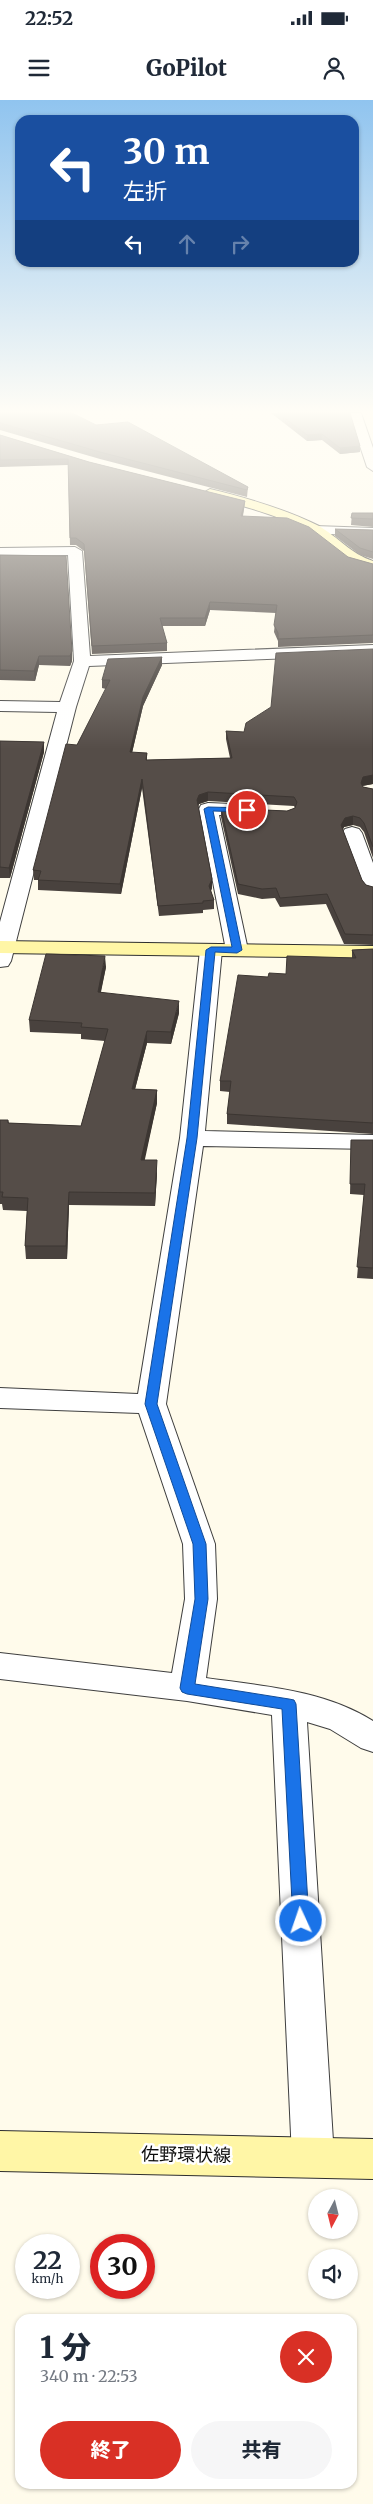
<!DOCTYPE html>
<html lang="ja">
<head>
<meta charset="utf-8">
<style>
	body { margin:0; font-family:Merriweather,"Noto Sans JP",serif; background:#f6f6f7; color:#1f2937; height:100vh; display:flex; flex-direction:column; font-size:19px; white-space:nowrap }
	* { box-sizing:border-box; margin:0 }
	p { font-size:16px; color:#747a83 }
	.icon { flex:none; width:28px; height:28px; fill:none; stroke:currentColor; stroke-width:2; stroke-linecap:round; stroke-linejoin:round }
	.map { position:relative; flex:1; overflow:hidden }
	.panel { position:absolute; left:15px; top:2214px; width:342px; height:175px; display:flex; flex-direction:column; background:#fff; border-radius:15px; box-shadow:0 1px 4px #0004 }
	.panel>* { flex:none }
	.top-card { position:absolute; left:15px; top:15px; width:344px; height:152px; border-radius:15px; box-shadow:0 1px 4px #0004; background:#1a4fa0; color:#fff; overflow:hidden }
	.needle { width:32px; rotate:187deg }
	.controls { position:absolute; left:308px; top:2089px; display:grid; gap:10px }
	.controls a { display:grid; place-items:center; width:50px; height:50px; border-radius:50%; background:#fff; box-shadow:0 1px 4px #0004; font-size:25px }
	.speed { position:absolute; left:15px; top:2134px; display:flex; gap:10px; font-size:25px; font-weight:700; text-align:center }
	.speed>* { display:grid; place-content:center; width:65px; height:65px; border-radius:50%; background:#fff; box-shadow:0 1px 4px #0004; line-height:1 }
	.speed small { font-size:12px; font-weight:400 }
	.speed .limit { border:8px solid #d22; background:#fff; color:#111 }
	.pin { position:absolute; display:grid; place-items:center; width:42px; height:42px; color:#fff; margin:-21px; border:2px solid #fff; border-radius:50%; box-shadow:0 1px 5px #0007 }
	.me { position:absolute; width:55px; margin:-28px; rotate:357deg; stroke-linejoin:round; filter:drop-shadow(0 0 4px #0008) }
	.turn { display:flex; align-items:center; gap:18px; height:105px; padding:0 25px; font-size:22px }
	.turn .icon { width:65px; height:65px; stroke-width:2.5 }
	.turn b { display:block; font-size:35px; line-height:42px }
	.lanes { display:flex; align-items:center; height:48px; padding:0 25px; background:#0003; justify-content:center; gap:25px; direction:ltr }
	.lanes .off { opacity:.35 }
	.round { display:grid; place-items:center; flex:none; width:52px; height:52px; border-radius:26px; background:#f6f6f7 }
	.overview { display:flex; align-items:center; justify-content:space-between; height:85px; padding:0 25px }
	h1 { font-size:30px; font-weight:800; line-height:38px }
	.action { display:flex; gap:10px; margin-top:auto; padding:10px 25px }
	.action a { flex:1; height:58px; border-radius:30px; background:#d93025; color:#fff; font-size:20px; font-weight:800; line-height:58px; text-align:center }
	.action a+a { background:#f6f6f7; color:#1f2937 }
	.status { display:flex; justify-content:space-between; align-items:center; height:35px; padding:0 25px; background:#fff; direction:ltr }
	.status svg { height:14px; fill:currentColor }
	header { display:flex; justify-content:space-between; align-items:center; height:65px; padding:0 25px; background:#fff; font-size:22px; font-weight:800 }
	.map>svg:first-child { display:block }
</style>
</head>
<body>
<div class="status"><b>22:52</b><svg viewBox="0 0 49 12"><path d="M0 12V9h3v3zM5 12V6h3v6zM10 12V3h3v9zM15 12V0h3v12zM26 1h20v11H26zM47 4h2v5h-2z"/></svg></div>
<header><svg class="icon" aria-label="menu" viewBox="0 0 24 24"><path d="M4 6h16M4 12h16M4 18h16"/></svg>GoPilot<svg class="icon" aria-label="person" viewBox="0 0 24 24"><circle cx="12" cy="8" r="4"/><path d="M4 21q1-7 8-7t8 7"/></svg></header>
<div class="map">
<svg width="373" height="2404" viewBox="0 0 373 2404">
	<rect width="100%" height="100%" fill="#fffbeb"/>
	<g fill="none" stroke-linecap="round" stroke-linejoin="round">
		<!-- street casing -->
		<g stroke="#3f3f3f" stroke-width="2">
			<g id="street">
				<polygon points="349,313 361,313 373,348 373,371 367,367"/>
				<polygon points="315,426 373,428 373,436 310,433 308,430 310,427"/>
				<polygon points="75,447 82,451 90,556 373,545 373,555 89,566 76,607 11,861 8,866 0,867 0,822 57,612 0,611 0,601 60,602 74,561 68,455 0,456 0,448"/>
				<polygon points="208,703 258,705 265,707 267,711 265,715 219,715 248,850 245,855 237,856 229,855 226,850 199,709 201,705"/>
				<polygon points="352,727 359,729 362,733 373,763 373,795 366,793 363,789 342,733 345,729"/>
				<path d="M 211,844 L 219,845 L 222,850 L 205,1031 L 373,1035 L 373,1049 L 203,1046 L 166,1304 L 215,1444 L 217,1499 L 206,1578 C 262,1586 324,1590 373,1621 L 373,1652 L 361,1648 L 330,1629 L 307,1622 L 334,2057 L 328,2071 L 313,2077 L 298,2071 L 292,2057 L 272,1615 L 187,1601 L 0,1579 L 0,1553 L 172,1573 L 185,1499 L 183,1444 L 139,1313 L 0,1308 L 0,1288 L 138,1294 L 180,1038 L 200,850 L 203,845 Z"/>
			</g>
		</g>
		<!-- secondary casing -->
		<g stroke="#2e2e2e" stroke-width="2">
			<g id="secondary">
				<path d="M 210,389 C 247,398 285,409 319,426 C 338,437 351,454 373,461 L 373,470 C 343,463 335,449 311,433 C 283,416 237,404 205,396 L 203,393 Z"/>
				<polygon points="0,841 373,846 373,858 0,853"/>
				<polygon points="0,2031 373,2039 373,2079 0,2071"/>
			</g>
		</g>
		<!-- street -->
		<use href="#street" fill="#fff" fill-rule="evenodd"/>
		<!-- secondary -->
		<use href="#secondary" fill="#fff6a6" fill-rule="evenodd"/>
	</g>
	<!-- wall -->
	<g fill="#49423e">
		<polygon points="0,313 96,325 248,387 247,397 100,359 0,330"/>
		<polygon points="271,313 350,313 360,346 360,352 340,354 322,340 307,341"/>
		<polygon points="0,335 89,362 245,401 244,409 243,416 348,457 373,464 373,543 278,547 278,541 274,532 276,513 210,510 205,526 162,526 167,543 167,551 92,554 84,451 76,445 70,445 68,365 0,367"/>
		<polygon points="352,413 373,413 373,427 351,425"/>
		<polygon points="335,429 373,430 373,459 360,455 335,436"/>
		<polygon points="0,455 66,456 72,561 70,566 39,565 35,581 0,580"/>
		<polygon points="373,549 373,684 362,686 363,687 373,689 373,758 364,732 360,727 353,725 344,727 343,730 362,780 366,785 373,787 373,845 344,844 326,804 280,807 275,798 262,799 238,794 221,717 221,708 287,711 295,708 294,706 208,701 199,704 198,706 212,779 212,788 211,791 214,800 214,809 203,810 203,813 159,816 142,688 121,794 38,790 38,780 34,780 33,770 77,645 106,589 102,588 102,580 162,557 162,565 143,606 132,653 147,653 147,660 230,658 226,639 226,631 244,632"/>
		<polygon points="0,641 44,642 44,652 10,778 0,778"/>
		<polygon points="373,849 373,1034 227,1024 227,1014 230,992 220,991 220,981 268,877 286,874 352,858 352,850"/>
		<polygon points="106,867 101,892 179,913 171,944 147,943 135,989 157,990 157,1003 144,1060 157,1073 155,1106 69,1105 67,1159 26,1159 25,1146 27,1111 3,1110 2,1104 0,1104 0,1020 8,1020 9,1023 81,1026 105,941 81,939 81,934 30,932 29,920"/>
		<polygon points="373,1040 373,1179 357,1178 364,1095 350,1094 351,1050"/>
	</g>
	<!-- shaded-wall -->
	<g fill="#3c3632">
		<polygon points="322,334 322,340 307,341 307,335"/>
		<polygon points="360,346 360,352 340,354 340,348"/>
		<polygon points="245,401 244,409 241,423 241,416"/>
		<polygon points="210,502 210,510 205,526 205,518"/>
		<polygon points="72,551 72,561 70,566 70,556"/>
		<polygon points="39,556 39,565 35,581 34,571"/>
		<polygon points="162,557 162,565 143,606 130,661 130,652 143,597"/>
		<polygon points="44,642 44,652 10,778 9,768"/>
		<polygon points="373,675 373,684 362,686 361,683 363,677"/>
		<polygon points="142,679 142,688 121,794 120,784"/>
		<polygon points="208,692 208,701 199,704 197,709 197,700 199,695"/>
		<polygon points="353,716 353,725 344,727 340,734 341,725 345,718"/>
		<polygon points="212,779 212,788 209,795 209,786"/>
		<polygon points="105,856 106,867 98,904 98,892"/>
		<polygon points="179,901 179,913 171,944 171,932"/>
		<polygon points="147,931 147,943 132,1001 132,989"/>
		<polygon points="157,990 157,1003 142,1073 141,1060"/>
		<polygon points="157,1060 157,1073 155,1106 155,1093"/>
		<polygon points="69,1092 69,1105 67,1159 66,1146"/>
	</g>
	<!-- building -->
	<g fill="#554d48" stroke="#3c3632">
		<polygon points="0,313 72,313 96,325 128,322 248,387 247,390 100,352 0,323"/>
		<polygon points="278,313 350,313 360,346 340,348 322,334 307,335"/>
		<polygon points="0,335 89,362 245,401 241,416 287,418 309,427 348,457 373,464 373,535 278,539 278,533 274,525 277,505 210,502 205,518 160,518 167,543 92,546 84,444 76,438 70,438 68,359 0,360"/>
		<polygon points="352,413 373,413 373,419 351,418"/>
		<polygon points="335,429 373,430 373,452 360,448"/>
		<polygon points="0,455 66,456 72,551 70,556 39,556 34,571 0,570"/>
		<polygon points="373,549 373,675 363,677 361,683 363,687 373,689 373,747 364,723 360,718 353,716 345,718 341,725 362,780 366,785 373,787 373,835 345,834 327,794 280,798 276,788 262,789 238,784 221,708 287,711 295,708 297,702 294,697 208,692 199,695 197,700 212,779 209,786 214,800 203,801 203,803 158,806 142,679 120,784 38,780 41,771 33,770 66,644 77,645 110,580 102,580 108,559 162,557 143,597 130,652 147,653 146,660 232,658 226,631 244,632 246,623 271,607 276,553"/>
		<polygon points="0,641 44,642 9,768 0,767"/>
		<polygon points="373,849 373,1023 227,1014 231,981 220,981 238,875 268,877 269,873 286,874 287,856 356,858 352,850"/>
		<polygon points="46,854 105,856 98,892 179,901 171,932 147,931 132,989 157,990 141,1060 157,1060 155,1093 69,1092 66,1146 25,1146 28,1098 2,1097 3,1092 0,1092 0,1020 8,1020 8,1023 81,1026 108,929 81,927 82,923 29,920"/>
		<polygon points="351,1040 373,1040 373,1168 357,1167 365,1084 350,1084"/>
	</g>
	<!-- sky -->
	<linearGradient id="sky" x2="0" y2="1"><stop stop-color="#90c4ef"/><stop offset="0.48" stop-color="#fffdf6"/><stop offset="1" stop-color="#fffdf6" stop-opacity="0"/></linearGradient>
	<rect width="373" height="649" fill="url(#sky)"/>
	<!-- route -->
	<polygon fill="#1a73e8" stroke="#114b97" points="208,707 247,708 251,710 247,712 213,711 242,850 237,853 215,852 197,1038 157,1304 206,1444 208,1499 195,1584 289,1599 294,1600 296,1604 309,1821 306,1826 301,1828 295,1826 293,1821 282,1609 187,1594 182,1592 180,1588 195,1499 193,1444 145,1304 187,1038 206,850 211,847 232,847 204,709"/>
	<g text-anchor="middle" stroke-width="5" stroke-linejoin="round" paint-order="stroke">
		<!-- near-street labels -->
		<g font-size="18" fill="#0c0c0c" stroke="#fff">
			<text transform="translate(186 2055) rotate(1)" y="6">佐野環状線</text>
		</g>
	</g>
</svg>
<div class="controls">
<a><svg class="needle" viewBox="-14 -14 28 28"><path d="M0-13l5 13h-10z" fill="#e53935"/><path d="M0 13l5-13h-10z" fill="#747a83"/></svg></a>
<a><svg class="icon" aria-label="sound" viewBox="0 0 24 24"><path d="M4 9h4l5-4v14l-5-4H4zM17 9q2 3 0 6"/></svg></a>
</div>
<div class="speed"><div>22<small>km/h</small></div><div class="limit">30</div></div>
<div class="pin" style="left:247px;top:710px;background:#d93025"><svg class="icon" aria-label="arrive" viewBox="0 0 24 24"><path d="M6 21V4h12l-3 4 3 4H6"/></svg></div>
<svg class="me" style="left:301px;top:1821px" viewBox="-20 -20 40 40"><circle r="17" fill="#1a73e8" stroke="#fff" stroke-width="3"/><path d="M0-11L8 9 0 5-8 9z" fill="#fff"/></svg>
<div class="top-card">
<div class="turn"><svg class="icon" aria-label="left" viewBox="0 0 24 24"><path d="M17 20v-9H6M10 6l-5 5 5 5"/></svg><div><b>30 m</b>左折</div></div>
<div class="lanes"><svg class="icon" aria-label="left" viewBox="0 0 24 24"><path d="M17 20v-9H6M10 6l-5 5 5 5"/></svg><svg class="icon off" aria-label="ahead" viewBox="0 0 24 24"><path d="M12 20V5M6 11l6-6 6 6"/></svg><svg class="icon off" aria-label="right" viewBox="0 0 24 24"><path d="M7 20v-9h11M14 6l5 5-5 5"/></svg></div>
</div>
<section class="panel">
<div class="overview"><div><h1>1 分</h1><p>340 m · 22:53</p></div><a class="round" style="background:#d93025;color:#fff"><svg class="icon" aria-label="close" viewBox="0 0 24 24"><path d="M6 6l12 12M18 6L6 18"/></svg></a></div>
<div class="action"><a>終了</a><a>共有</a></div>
</section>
</div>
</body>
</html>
